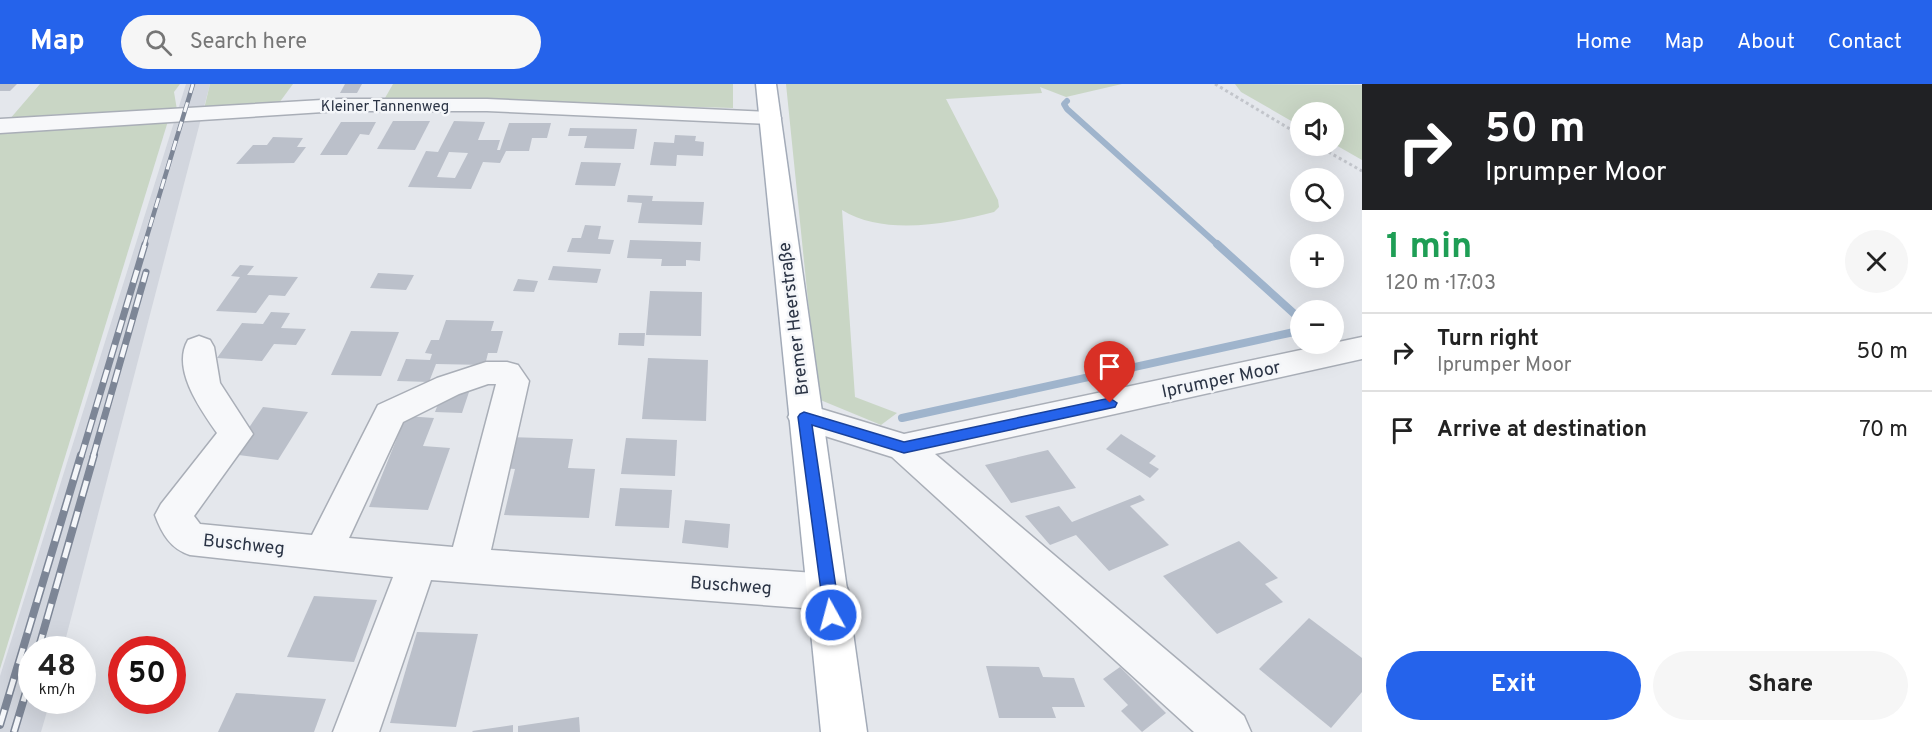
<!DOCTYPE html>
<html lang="en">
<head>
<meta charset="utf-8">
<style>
	body { margin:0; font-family:Overpass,sans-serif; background:#f6f6f6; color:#222; height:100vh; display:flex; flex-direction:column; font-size:22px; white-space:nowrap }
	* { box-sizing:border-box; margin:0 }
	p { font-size:20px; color:#767676 }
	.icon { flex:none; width:33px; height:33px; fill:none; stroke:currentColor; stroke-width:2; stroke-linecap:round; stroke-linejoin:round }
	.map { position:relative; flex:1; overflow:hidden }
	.sheet { display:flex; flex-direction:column; background:#fff; width:570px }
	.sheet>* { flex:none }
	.guide { background:#202124; color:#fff; overflow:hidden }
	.tools { position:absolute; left:1290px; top:18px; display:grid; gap:12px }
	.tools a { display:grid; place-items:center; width:54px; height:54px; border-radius:50%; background:#fff; box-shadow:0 6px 24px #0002; font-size:30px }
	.speed { position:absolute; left:18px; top:552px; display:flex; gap:12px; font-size:30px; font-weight:700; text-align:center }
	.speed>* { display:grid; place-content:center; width:78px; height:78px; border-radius:50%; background:#fff; box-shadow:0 6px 24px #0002; line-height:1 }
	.speed small { font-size:15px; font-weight:400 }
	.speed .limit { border:9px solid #d22; background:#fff; color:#111 }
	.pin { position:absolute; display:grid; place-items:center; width:51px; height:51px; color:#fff; margin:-62px -26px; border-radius:50% 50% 50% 0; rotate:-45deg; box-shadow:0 0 6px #0007 }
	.pin .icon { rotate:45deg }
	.me { position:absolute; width:66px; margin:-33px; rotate:353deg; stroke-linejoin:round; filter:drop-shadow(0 0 4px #0008) }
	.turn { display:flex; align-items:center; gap:21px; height:126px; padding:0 24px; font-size:27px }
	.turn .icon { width:78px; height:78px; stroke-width:2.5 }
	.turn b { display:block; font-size:42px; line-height:51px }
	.round { display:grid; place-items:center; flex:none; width:63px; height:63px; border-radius:32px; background:#f6f6f6 }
	.headline { display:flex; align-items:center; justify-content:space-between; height:102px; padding:0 24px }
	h1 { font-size:36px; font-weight:700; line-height:45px; color:#1e9e55 }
	.button { display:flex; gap:12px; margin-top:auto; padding:12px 24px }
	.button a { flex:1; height:69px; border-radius:36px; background:#2563eb; color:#fff; font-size:24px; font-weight:700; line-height:69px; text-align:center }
	.button a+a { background:#f6f6f6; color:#222 }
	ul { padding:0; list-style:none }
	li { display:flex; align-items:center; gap:18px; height:78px; padding:0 24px; border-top:2px solid #e0e0e0 }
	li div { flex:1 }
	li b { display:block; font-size:22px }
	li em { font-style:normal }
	header { display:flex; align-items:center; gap:36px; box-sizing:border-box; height:84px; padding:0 30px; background:#2563eb; color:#fff }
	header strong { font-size:28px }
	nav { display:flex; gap:33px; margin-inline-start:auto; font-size:21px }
	.search { width:420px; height:54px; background:#f6f6f6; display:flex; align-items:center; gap:15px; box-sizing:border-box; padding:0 21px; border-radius:33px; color:#767676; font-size:22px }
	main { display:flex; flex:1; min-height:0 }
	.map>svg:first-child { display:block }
</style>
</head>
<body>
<header>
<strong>Map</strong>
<div class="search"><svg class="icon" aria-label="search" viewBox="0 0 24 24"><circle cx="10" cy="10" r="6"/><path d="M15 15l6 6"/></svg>Search here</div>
<nav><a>Home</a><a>Map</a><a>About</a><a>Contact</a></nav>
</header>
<main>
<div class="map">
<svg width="1362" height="648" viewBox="0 0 1362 648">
	<rect width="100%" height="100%" fill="#e4e7ec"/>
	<!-- built -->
	<polygon fill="#d2d6de" points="186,0 210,0 63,565 32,566 32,616 50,617 41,648 0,648 0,592"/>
	<!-- green -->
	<g fill="#c9d6c5">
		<polygon points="40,0 180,0 174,8 177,26 47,31 9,36"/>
		<polygon points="210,0 293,0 279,19 204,25"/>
		<polygon points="393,0 733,0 733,24 385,14"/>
		<path d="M 786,0 L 1122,0 L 1066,13 L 1040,3 L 1042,9 L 946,15 L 998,116 L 999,123 L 994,128 C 948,140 884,152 842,126 L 855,313 L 897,329 L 881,341 L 818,315 Z"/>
		<polygon points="1235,0 1362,1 1362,76 1334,60 1334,28 1300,28 1300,42 1241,8"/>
		<polygon points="168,37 0,585 0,48"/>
	</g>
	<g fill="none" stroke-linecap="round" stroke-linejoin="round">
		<!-- stream-far1 -->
		<polyline stroke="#9fb4cc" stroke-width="6" points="1067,17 1064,20 1067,25 1219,162"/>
		<!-- stream -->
		<g stroke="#9fb4cc" stroke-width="8">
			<polyline points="1217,160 1300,235"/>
			<polyline points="902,334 1294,248 1300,243"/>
		</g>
	</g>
	<!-- building -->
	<g fill="#bbc0ca" fill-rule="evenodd">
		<polygon points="0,0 17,0 10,7 0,7"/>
		<polygon points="345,0 362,0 357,9 340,9"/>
		<polygon points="393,37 430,37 415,66 377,65"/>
		<path d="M 454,37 L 485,38 L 478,56 L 500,56 L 497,66 L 500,66 L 509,39 L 551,39 L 547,54 L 532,54 L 529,67 L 506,67 L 500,79 L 483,78 L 471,105 L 408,103 L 426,67 L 438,68 ZM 449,68 L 468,69 L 455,94 L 437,93 Z"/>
		<polygon points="341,38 376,38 369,51 360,50 347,71 320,71"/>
		<polygon points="570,44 637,45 634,65 584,64 587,52 568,52"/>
		<polygon points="675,51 696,52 695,57 704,58 703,72 677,71 676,82 650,81 654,58 674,59"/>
		<polygon points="273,53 303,54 297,63 306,63 294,79 236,80 253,61 267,61"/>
		<polygon points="581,78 621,79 615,102 575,101"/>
		<polygon points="628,111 653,112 652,117 704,118 702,141 638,139 642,119 627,118"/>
		<polygon points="585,141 601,142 598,155 614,156 610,170 567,168 572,154 581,154"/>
		<polygon points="630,156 701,158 700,177 686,176 686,182 661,182 662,175 627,174"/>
		<polygon points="240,181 254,182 247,191 298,193 285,212 269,211 256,229 216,227 240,193 231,192"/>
		<polygon points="553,182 601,185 597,199 548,196"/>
		<polygon points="378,189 414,191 406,206 370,204"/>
		<polygon points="518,195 538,197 534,208 513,207"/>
		<polygon points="650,207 702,208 701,252 646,251"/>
		<polygon points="271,228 290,229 281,244 306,245 296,261 274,260 262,277 217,274 242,239 263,240"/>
		<polygon points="446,236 494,237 491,247 503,247 497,269 488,269 485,281 436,280 429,298 397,297 406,275 430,276 432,270 425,269 431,256 439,256"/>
		<polygon points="351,247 399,248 381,292 331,291"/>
		<polygon points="619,249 645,249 644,262 618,261"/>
		<polygon points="648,274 708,276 706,337 642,335"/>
		<polygon points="443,307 469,308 462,329 435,328"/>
		<polygon points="263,323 308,328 278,376 231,370"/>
		<polygon points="406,332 434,334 423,362 450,364 428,426 369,423"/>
		<polygon points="1121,350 1156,372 1149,379 1159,385 1150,394 1106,365"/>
		<polygon points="508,353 573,355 568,384 595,385 589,434 504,431 515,385 500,384"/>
		<polygon points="626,354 677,356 675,392 621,390"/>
		<polygon points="1048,366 1076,404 1011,419 985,381"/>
		<polygon points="620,404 672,406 669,444 615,442"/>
		<polygon points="1140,411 1145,416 1130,422 1169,461 1109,487 1076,451 1050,461 1025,432 1059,422 1072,438"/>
		<polygon points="685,436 730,440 728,464 682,459"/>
		<polygon points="1239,457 1278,494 1265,500 1283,518 1217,550 1163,492"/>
		<polygon points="314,512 377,516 354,578 287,573"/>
		<polygon points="1309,534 1362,574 1362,608 1331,644 1259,585"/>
		<polygon points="417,548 478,550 456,643 390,639"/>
		<polygon points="986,582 1039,583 1043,593 1074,594 1085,623 1052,623 1056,634 999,634"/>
		<polygon points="1120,583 1166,629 1142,648 1121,627 1128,621 1103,595"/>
		<polygon points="236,609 326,615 314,648 218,648"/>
		<polygon points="579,633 580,648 518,648 518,642"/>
		<polygon points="513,641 513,648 473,648 472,647"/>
	</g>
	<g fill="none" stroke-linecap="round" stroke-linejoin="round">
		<!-- minor casing -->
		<g stroke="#a9aeb7" stroke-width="3">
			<g id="minor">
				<polygon points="339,15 487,15 770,28 778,29 781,34 778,39 770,40 487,27 339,27 0,49 0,35"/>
				<path d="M 199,252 L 210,256 L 214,263 L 220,299 L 253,350 L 194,432 L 200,440 L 312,451 L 378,321 L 437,294 L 486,278 L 507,278 L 518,281 L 529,297 L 491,466 L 829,490 L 843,495 L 849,508 L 843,521 L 829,526 L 431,496 L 379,648 L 333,648 L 393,493 L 190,471 C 171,465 162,450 155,431 L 161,420 L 217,349 C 201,326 171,285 188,256 ZM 488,300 L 496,300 L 453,463 L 349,454 L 403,338 L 459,310 Z"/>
				<polygon points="1362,253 1362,275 935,370 1244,632 1251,648 1194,648 892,373 793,342 788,333 793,324 805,320 904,350"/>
			</g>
		</g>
		<!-- major casing -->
		<g stroke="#a3abb8" stroke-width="3">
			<polygon id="major" points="756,0 776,0 867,648 821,648"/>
		</g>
		<!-- path -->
		<g stroke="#c2c5cb" stroke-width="3" stroke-dasharray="3 3" stroke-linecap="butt">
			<polyline points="1215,0 1300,51"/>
			<polyline points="1318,62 1362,87"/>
		</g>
		<!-- minor -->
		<use href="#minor" fill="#f7f8fa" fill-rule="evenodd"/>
		<!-- major -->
		<use href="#major" fill="#fff" fill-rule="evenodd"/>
		<!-- rail-far2 casing -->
		<g stroke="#7d8696" stroke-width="4.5">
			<polyline id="rail-far2" points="144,162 193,0"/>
		</g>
		<!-- rail-far1 casing -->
		<g stroke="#7d8696" stroke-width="7">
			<g id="rail-far1">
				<polyline points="81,373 145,160"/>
				<polyline points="93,373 146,188"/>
			</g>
		</g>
		<!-- rail casing -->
		<g stroke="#7d8696" stroke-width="8">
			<g id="rail">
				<polyline points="38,566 94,371"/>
				<polyline points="0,641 81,371"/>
				<polyline points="14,648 32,588"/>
			</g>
		</g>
		<!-- rail-far2 -->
		<use href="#rail-far2" stroke="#f4f6f9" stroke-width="3" stroke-dasharray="10" stroke-linecap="butt"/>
		<!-- rail-far1 -->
		<use href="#rail-far1" stroke="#f4f6f9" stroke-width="4.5" stroke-dasharray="13" stroke-linecap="butt"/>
		<!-- rail -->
		<use href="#rail" stroke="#f4f6f9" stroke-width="5" stroke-dasharray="16" stroke-linecap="butt"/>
	</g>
	<!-- route -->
	<polygon fill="#2563eb" stroke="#184099" stroke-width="1.5" points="1110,314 1117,319 1115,323 904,369 812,341 840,531 837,537 831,539 825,537 798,333 800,330 804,328 904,358"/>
	<g text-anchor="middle" stroke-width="5" stroke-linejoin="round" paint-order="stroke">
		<!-- far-street labels -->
		<g font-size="15" fill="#2b3445" stroke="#f4f6f9">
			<text x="385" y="27">Kleiner Tannenweg</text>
		</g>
		<!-- street labels -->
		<g font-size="18" fill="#2b3445" stroke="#f4f6f9">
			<text transform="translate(793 235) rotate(-97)" y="6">Bremer Heerstraße</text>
			<text transform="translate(1221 295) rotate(-12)" y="6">Iprumper Moor</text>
			<text transform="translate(244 460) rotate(6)" y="6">Buschweg</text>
			<text transform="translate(731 501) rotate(4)" y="6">Buschweg</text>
		</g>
	</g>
</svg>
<div class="tools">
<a><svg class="icon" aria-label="sound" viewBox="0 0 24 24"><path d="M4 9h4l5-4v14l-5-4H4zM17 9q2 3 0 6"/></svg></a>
<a><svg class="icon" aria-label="search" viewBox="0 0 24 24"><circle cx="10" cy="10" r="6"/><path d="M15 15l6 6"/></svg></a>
<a>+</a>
<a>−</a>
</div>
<div class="speed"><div>48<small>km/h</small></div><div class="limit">50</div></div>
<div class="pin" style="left:1110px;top:319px;background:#d93025"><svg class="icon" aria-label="arrive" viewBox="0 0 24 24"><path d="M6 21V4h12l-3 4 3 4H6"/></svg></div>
<svg class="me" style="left:831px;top:531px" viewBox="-20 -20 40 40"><circle r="17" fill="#2563eb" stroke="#fff" stroke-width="3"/><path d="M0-11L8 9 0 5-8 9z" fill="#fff"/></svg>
</div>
<section class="sheet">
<div class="guide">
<div class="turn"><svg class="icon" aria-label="right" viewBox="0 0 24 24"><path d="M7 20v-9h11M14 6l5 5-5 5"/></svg><div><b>50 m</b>Iprumper Moor</div></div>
</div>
<div class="headline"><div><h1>1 min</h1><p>120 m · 17:03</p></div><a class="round"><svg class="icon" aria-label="close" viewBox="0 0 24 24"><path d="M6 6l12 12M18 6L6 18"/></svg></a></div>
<ul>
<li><svg class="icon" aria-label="right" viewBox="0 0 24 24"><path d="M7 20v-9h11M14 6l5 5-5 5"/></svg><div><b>Turn right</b><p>Iprumper Moor</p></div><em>50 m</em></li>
<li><svg class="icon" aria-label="arrive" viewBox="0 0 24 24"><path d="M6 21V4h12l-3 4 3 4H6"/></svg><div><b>Arrive at destination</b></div><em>70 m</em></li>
</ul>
<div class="button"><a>Exit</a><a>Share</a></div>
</section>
</main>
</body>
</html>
